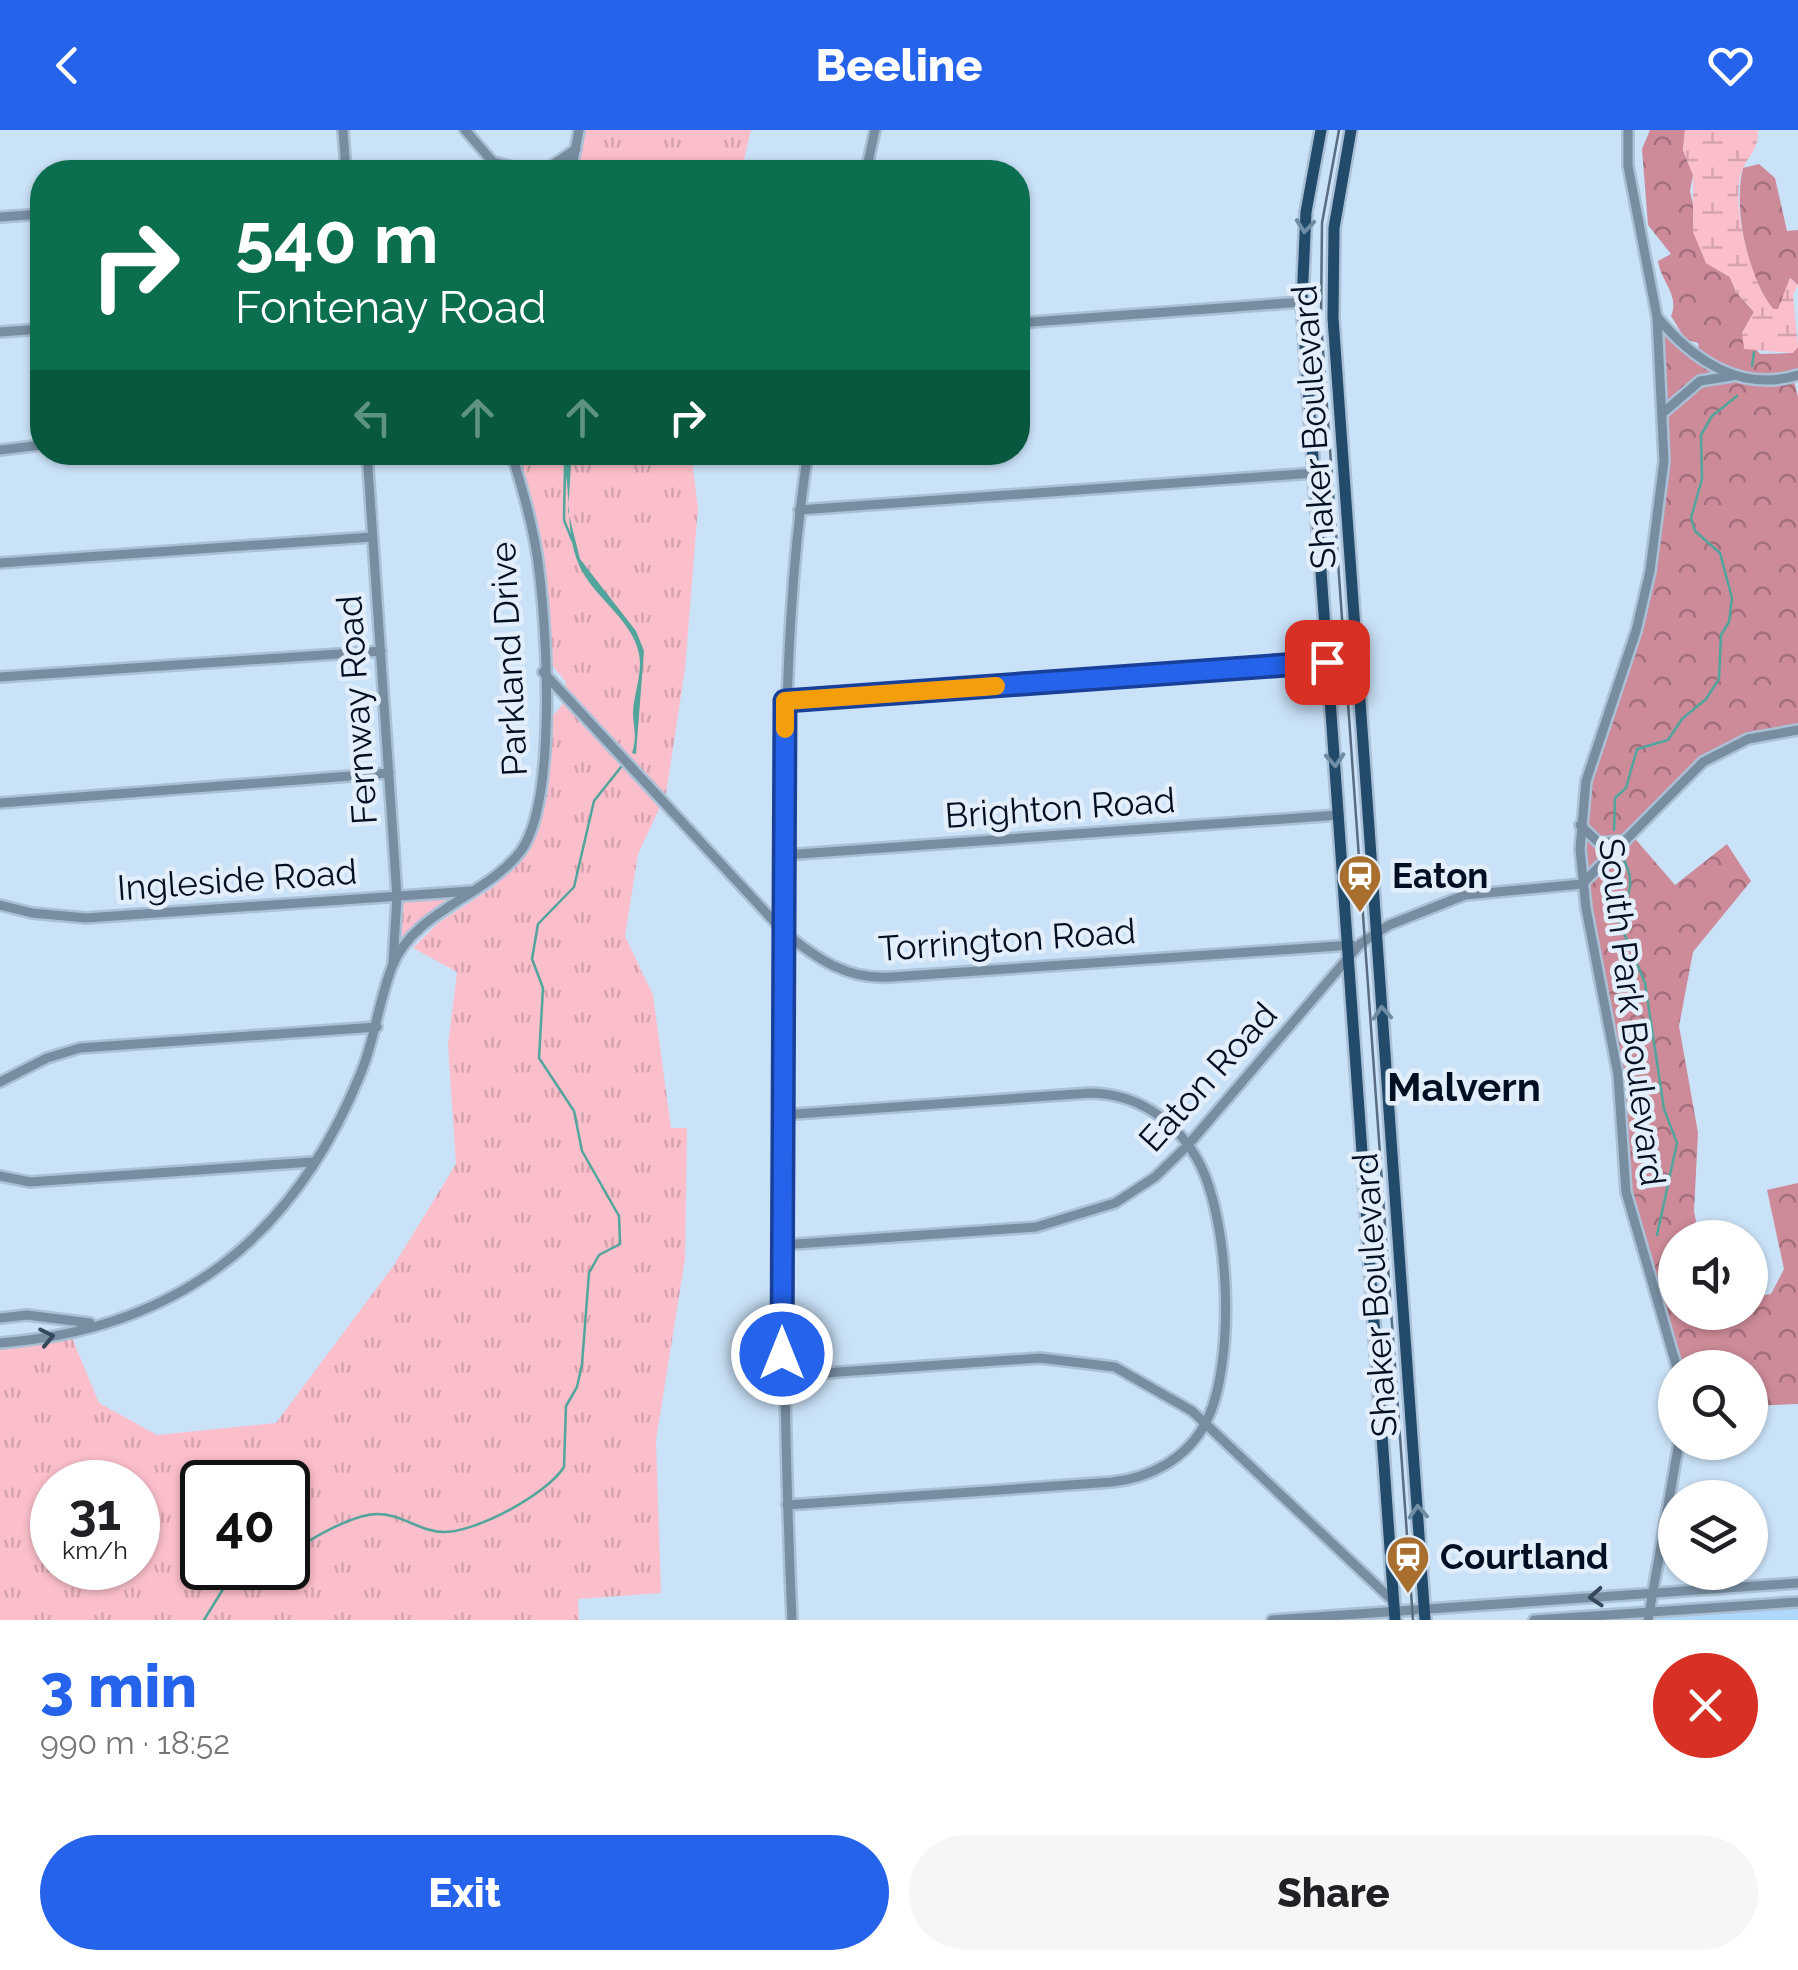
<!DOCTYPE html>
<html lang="en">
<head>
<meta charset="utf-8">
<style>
	body { margin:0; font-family:Raleway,sans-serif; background:#f6f6f6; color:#202124; height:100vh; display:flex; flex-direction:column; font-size:38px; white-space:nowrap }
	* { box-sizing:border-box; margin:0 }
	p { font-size:32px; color:#757577 }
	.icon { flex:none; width:55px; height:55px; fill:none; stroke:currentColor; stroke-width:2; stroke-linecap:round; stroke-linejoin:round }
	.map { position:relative; height:1490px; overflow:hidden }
	.details { display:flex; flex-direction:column; background:#fff; flex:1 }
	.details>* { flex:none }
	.guide { position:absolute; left:30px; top:30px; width:1000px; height:305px; border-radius:40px; box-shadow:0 2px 8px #0004; background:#0b6e4f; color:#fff; overflow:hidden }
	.buttons { position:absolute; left:1658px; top:1090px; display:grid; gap:20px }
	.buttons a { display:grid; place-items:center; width:110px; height:110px; border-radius:50%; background:#fff; box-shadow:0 2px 8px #0004; font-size:50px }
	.speed { position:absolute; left:30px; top:1330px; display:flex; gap:20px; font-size:50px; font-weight:700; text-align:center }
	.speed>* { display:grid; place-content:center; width:130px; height:130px; border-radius:50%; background:#fff; box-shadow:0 2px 8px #0004; line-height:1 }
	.speed small { font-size:25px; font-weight:400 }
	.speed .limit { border:5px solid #111; border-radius:15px; background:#fff; color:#111 }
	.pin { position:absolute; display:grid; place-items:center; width:85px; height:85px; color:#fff; margin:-42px; border-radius:20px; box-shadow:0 5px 15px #0006 }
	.me { position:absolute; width:110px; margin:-55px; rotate:0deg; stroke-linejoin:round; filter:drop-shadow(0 0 8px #0008) }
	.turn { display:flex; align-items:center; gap:35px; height:210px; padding:0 40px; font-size:45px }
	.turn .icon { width:130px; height:130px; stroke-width:2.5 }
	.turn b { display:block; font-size:70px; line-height:85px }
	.lanes { display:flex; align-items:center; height:95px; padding:0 40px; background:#0003; justify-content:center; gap:50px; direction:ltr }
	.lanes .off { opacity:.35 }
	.round { display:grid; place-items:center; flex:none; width:105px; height:105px; border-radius:52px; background:#f6f6f6 }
	.head { display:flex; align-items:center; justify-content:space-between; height:170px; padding:0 40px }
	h1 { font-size:60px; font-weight:800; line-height:75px; color:#2563eb }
	.cta { display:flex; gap:20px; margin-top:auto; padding:20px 40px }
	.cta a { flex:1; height:115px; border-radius:60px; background:#2563eb; color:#fff; font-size:40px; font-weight:800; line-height:115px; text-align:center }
	.cta a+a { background:#f6f6f6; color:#202124 }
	header { display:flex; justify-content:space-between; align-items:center; height:130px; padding:0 40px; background:#2563eb; color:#fff; font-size:45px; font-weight:800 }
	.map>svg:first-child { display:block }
</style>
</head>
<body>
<header><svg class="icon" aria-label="back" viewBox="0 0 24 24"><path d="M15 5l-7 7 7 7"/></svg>Beeline<svg class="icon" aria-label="heart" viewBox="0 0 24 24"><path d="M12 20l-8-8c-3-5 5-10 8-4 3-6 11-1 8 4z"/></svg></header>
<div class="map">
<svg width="1798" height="1490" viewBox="0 0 1798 1490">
	<defs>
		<pattern id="grass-tufts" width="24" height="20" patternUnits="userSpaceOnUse" patternTransform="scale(2.5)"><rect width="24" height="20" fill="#fbbfcb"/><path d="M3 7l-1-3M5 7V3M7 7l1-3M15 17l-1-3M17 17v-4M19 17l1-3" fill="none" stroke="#d5a3ae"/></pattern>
		<pattern id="forest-crowns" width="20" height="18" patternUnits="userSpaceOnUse" patternTransform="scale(2.5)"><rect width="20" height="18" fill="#cd8a98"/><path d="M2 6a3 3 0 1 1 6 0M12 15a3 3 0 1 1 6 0" fill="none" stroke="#a46f7c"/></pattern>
		<pattern id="wetland-marsh" width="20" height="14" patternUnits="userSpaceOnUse" patternTransform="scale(2.5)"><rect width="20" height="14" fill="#fbbfcb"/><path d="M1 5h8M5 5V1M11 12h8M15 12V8" fill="none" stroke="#d5a3ae"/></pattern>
	</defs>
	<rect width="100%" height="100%" fill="#cae2f8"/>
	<!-- built -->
	<polygon fill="#b0d8fc" points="1798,1476 1798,1490 1655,1490 1660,1486"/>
	<!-- grass -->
	<g fill="url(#grass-tufts)" fill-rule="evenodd">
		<polygon points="584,0 751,0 741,42 577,42"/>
		<path d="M 516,323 L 691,323 L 698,378 L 685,539 L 666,664 L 638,724 L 625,806 L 653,865 L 671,998 L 687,998 L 685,1129 L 656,1310 L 661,1463 L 578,1469 L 579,1490 L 0,1490 L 0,1218 L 72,1208 L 99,1273 L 157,1305 L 276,1293 L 394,1135 L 456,1034 L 448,915 L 457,842 L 413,818 L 438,793 L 495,756 L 529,718 L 548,663 L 550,589 L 562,575 L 566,552 L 548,530 L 544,444 ZM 52,1352 L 138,1352 L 138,1438 L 52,1438 ZM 202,1352 L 288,1352 L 288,1438 L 202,1438 Z"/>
		<polygon points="478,760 420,800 393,833 397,767"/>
	</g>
	<!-- forest -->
	<g fill="url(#forest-crowns)">
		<path d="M 1650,0 L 1685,0 L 1683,20 L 1693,45 L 1690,61 L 1706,133 L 1730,147 L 1736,162 L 1754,182 L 1742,203 L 1760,224 L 1792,223 L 1798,217 L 1798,240 C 1760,249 1732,242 1699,221 L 1698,213 L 1685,209 L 1671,186 C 1680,165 1661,152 1658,131 L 1671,124 L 1648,95 L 1642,19 Z"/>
		<path d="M 1759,34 L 1775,48 L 1787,101 L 1798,100 L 1798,155 L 1790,148 L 1779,179 L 1773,179 C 1747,147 1733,78 1743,38 Z"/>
		<path d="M 1657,187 L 1673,206 L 1735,246 L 1793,247 L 1798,267 L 1798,600 C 1711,615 1691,644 1631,704 L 1675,755 L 1727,714 L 1751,751 L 1693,822 L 1679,896 L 1698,1003 L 1694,1081 L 1699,1107 L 1675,1108 L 1675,1182 L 1750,1182 L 1750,1167 L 1771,1164 L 1784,1139 L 1767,1060 L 1798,1053 L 1798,1274 L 1750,1276 L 1750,1238 L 1677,1237 L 1633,1097 L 1623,994 L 1582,754 L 1586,651 L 1636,501 L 1664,331 Z"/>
	</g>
	<!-- wetland -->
	<path fill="url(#wetland-marsh)" d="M 1685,0 L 1758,0 C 1759,20 1747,27 1741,43 C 1731,76 1751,153 1773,179 L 1778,179 L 1790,148 L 1798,155 L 1793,165 L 1798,217 L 1793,223 L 1744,219 L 1742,203 L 1754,182 L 1736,162 L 1730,147 L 1706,133 L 1693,102 L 1693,45 L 1683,20 Z"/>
	<!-- water -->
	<path fill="#51a59c" d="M 560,323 L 566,323 L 571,336 L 568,381 L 580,429 L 636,501 L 644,521 L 636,624 L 632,623 C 637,608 634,599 633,585 C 633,565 643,544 639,524 C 633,490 593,467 579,435 C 563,398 574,359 560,323 Z"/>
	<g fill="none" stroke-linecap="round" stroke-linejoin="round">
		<!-- stream -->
		<g stroke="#51a59c" stroke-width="2.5">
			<polyline points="1752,236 1754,222"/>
			<polyline points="565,335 564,390 572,410"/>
			<polyline points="1614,700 1615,668 1626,658 1637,619 1668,610 1682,589 1706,569 1719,549 1721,505 1729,492 1732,468 1720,423 1695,401 1691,388 1702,349 1701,305 1712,286 1737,266"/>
			<path d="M 1622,727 C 1638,753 1627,766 1619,791 L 1645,853 L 1664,979 L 1677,1013 L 1657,1105"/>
			<path d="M 288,1425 C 308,1410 352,1384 378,1384 C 401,1384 421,1402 444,1402 C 477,1402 547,1364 564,1337 L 566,1276 L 577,1257 L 582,1234 L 589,1143 L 599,1125 L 620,1114 L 619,1086 L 582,1021 L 574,981 L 539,928 L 543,858 L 532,829 L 538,794 L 574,757 L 594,671 L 621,637"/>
			<polyline points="204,1490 225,1456 258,1438"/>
		</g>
		<!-- minor casing -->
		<g stroke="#aac0d6" stroke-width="14">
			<g id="minor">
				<polyline points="343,0 346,42"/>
				<polyline points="465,0 493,32 534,42"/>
				<polyline points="1628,0 1628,36 1657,187 1664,331 1650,441 1636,501 1586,651 1580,719 1586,778 1618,945 1626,1062 1677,1238"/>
				<polyline points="542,42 576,19"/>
				<polyline points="571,42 579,0"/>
				<polyline points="866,42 875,0"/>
				<polyline points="0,87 42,84"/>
				<path d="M 1658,188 C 1693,230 1741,263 1798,245"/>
				<polyline points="1018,193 1302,172"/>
				<polyline points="0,202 42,199"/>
				<polyline points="1665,281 1700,251 1732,246"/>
				<polyline points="0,320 42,315"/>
				<polyline points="367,322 397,767 393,833"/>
				<polyline points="799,380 1314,343"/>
				<polyline points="0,433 372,407"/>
				<path d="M 543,542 L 784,802 C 817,829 847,850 891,847 L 1352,815"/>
				<polyline points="0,547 381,521"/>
				<polyline points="785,571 1327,532"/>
				<polyline points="0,673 389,643"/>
				<polyline points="1580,695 1599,713 1621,711"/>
				<polyline points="785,725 1339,685"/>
				<polyline points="0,775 32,783 86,788 471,761"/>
				<polyline points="0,952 47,928 80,918 377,897"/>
				<path d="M 782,985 L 1091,963 C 1136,964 1173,988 1196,1027 C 1230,1084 1237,1235 1205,1294 C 1186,1329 1150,1348 1112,1352 L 787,1375"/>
				<polyline points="0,1046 30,1052 312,1032"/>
				<polyline points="782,1115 1036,1097 1115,1073 1155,1047 1188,1015 1360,814 1389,795 1465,765 1582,754 1703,632 1748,609 1798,600"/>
				<polyline points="0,1188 27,1185 90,1193"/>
				<path d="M 0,1213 C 177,1199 293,1109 360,945 C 375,910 378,872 392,837 C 413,781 485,767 520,722 C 557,674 547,503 539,440 C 535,401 523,360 511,322"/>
				<polyline points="782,1246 1040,1228 1115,1237 1192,1281 1393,1471"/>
				<path d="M 792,1490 C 782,1262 782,1035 784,807 C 786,644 783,484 808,322"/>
				<polyline points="1272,1490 1798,1453"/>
				<polyline points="1534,1490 1798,1472"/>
				<polyline points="1648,1490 1679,1312"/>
			</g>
		</g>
		<!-- major casing -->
		<g stroke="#aac0d6" stroke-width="16">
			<g id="major">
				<polyline points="1321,0 1306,82 1302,172 1395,1490"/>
				<polyline points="1351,0 1334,98 1333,188 1425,1490"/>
			</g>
		</g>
		<!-- minor -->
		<use href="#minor" stroke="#788da0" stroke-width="9"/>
		<!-- major -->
		<use href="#major" stroke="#224a6a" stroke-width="11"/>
		<!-- tram -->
		<polyline stroke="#596c80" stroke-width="2.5" points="1339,0 1322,93 1321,192 1413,1490"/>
	</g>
	<!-- one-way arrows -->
	<defs><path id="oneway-chevron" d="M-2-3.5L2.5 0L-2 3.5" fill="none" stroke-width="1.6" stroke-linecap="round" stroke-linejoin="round" transform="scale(2.5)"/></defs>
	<g stroke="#6f8ca3">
		<use href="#oneway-chevron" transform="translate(1305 96) rotate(96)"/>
		<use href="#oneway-chevron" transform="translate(1335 630) rotate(86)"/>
		<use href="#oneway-chevron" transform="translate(1382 883) rotate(-94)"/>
		<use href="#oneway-chevron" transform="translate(1418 1382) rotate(-94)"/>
	</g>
	<g stroke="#36485b">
		<use href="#oneway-chevron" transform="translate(47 1207) rotate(-12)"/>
		<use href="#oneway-chevron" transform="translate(1596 1467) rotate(176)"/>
	</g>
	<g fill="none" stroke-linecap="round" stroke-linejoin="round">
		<!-- route casing -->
		<g stroke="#184099" stroke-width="25">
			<polyline id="route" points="782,1224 785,571 1327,532"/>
		</g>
		<!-- route -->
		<use href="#route" stroke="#2563eb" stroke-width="18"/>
		<!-- slow -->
		<polyline stroke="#f59e0b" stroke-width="18" points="785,599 785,571 996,556"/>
	</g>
	<!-- icons -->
	<defs>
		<g id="station-pin" transform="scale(2.25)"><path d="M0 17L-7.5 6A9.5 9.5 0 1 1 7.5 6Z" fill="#a86f2e" stroke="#e2eef9"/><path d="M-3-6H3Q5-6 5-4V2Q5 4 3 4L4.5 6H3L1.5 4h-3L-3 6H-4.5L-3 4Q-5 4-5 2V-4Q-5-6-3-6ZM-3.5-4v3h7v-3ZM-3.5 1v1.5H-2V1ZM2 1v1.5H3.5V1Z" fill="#fff"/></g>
	</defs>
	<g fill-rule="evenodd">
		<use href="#station-pin" x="1360" y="746"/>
		<use href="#station-pin" x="1408" y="1427"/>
	</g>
	<g text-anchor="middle" stroke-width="9" stroke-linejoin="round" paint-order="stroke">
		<!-- street labels -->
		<g font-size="35" fill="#000f22" stroke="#e2eef9">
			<text transform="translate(1314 297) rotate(-94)" y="12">Shaker Boulevard</text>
			<text transform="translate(509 529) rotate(-93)" y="12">Parkland Drive</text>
			<text transform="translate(357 580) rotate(-94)" y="12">Fernway Road</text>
			<text transform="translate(1060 678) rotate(-4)" y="12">Brighton Road</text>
			<text transform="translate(237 750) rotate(-4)" y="12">Ingleside Road</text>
			<text transform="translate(1007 810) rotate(-4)" y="12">Torrington Road</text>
			<text transform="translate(1632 882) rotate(83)" y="12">South Park Boulevard</text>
			<text transform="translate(1208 947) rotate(-48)" y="12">Eaton Road</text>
			<text transform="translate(1375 1165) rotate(-94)" y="12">Shaker Boulevard</text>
		</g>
		<!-- poi labels -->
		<g font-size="35" font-weight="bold" fill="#000f22" stroke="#e2eef9" text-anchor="start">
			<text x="1392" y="758">Eaton</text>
			<text x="1440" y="1439">Courtland</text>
		</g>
		<!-- quarter labels -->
		<g font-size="40" font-weight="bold" fill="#000f22" stroke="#e2eef9">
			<text x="1464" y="971">Malvern</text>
		</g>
	</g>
</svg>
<div class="buttons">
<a><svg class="icon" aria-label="sound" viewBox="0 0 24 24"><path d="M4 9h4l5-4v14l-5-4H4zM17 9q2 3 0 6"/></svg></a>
<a><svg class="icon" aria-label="search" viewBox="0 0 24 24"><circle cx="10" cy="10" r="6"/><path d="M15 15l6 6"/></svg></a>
<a><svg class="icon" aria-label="layers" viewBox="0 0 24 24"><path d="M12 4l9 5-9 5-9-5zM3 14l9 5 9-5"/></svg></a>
</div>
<div class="speed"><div>31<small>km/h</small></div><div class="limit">40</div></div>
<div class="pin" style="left:1327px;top:532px;background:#d93025"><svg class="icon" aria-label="arrive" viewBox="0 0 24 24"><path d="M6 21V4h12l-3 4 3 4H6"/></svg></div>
<svg class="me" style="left:782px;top:1224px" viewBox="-20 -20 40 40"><circle r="17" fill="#2563eb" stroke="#fff" stroke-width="3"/><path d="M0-11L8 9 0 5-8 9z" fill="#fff"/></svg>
<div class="guide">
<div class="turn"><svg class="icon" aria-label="right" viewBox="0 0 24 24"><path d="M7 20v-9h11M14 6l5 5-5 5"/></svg><div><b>540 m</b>Fontenay Road</div></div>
<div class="lanes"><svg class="icon off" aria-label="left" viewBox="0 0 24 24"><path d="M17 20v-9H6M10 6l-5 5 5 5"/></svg><svg class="icon off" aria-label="ahead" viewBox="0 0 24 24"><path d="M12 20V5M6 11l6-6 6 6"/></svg><svg class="icon off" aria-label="ahead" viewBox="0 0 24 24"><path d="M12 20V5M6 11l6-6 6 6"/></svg><svg class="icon" aria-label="right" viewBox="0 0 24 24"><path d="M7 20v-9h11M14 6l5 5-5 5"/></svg></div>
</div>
</div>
<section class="details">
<div class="head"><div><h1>3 min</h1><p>990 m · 18:52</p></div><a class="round" style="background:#d93025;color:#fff"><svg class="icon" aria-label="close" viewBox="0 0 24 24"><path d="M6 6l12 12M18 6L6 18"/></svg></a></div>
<div class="cta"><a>Exit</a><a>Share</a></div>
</section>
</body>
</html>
